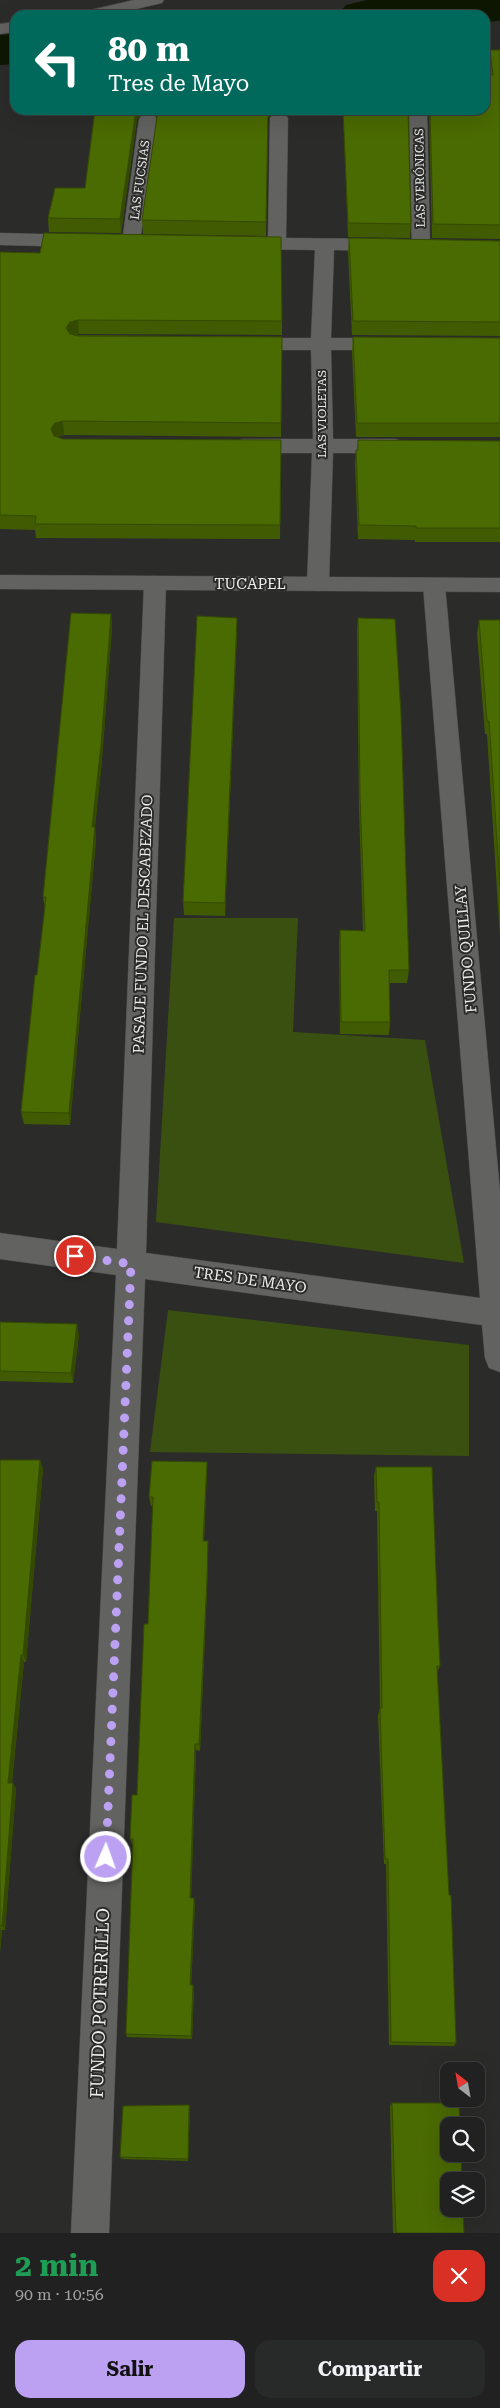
<!DOCTYPE html>
<html lang="es">
<head>
<meta charset="utf-8">
<style>
	body { margin:0; font-family:"Roboto Serif",serif; background:#282929; color:#f1f3f6; height:100vh; display:flex; flex-direction:column; font-size:19px; white-space:nowrap }
	* { box-sizing:border-box; margin:0 }
	p { font-size:16px; color:#a2a3a5 }
	.icon { flex:none; width:28px; height:28px; fill:none; stroke:currentColor; stroke-width:2; stroke-linecap:round; stroke-linejoin:round }
	.map { position:relative; height:2233px; overflow:hidden }
	.drawer { display:flex; flex-direction:column; background:#202120; flex:1 }
	.drawer>* { flex:none }
	.guide { position:absolute; left:10px; top:10px; width:480px; height:105px; border-radius:15px; box-shadow:0 5px 20px #0002,0 0 0 1px #3d3e3e; background:#00695c; color:#fff; overflow:hidden }
	.needle { width:32px; rotate:329deg }
	.buttons { position:absolute; left:440px; top:2062px; display:grid; gap:10px }
	.buttons a { display:grid; place-items:center; width:45px; height:45px; border-radius:10px; background:#202120; box-shadow:0 5px 20px #0002,0 0 0 1px #3d3e3e; font-size:25px }
	.pin { position:absolute; display:grid; place-items:center; width:42px; height:42px; color:#fff; margin:-21px; border:2px solid #fff; border-radius:50%; box-shadow:0 1px 5px #0007 }
	.me { position:absolute; width:55px; margin:-28px; rotate:2deg; stroke-linejoin:round; filter:drop-shadow(0 0 4px #0008) }
	.turn { display:flex; align-items:center; gap:18px; height:105px; padding:0 15px; font-size:22px }
	.turn .icon { width:65px; height:65px; stroke-width:2.5 }
	.turn b { display:block; font-size:35px; line-height:42px }
	.round { display:grid; place-items:center; flex:none; width:52px; height:52px; border-radius:15px; background:#282929 }
	.headline { display:flex; align-items:center; justify-content:space-between; height:85px; padding:0 15px }
	h1 { font-size:30px; font-weight:700; line-height:38px; color:#1e9e55 }
	.button { display:flex; gap:10px; margin-top:auto; padding:10px 15px }
	.button a { flex:1; height:58px; border-radius:15px; background:#bca0f2; color:#111; font-size:20px; font-weight:700; line-height:58px; text-align:center }
	.button a+a { background:#282929; color:#f1f3f6 }
	.map>svg:first-child { display:block }
</style>
</head>
<body>
<div class="map">
<svg width="500" height="2233" viewBox="0 0 500 2233">
	<rect width="100%" height="100%" fill="#2b2c2a"/>
	<!-- green -->
	<g fill="#3a5010">
		<polygon points="174,918 298,918 293,1032 425,1040 464,1263 156,1222"/>
		<polygon points="168,1310 469,1345 469,1456 150,1452"/>
	</g>
	<g fill="none" stroke-linecap="round" stroke-linejoin="round">
		<!-- river -->
		<g fill="#0d1700" fill-rule="evenodd">
			<polygon points="367,0 500,0 500,21 485,22 485,15 338,15 346,5"/>
			<polygon points="15,34 15,64 0,65 0,35"/>
		</g>
		<!-- minor casing -->
		<g stroke="#484946" stroke-width="1">
			<g id="minor">
				<polygon points="134,0 164,0 162,3 110,15 80,15 82,12"/>
				<polygon points="15,22 15,32 0,34 0,24"/>
				<polygon points="409,110 427,110 430,246 428,250 414,250 412,246"/>
				<polygon points="279,113 285,114 288,118 286,238 386,239 393,241 395,245 393,249 386,251 334,250 331,338 390,338 397,340 400,344 397,348 390,350 331,350 333,439 395,439 402,441 405,446 402,451 395,453 333,453 329,584 326,589 318,591 310,589 307,584 312,453 243,453 236,451 233,446 236,441 243,439 313,439 311,350 245,350 238,348 235,344 238,340 245,338 311,338 315,250 244,249 237,247 235,243 237,239 268,238 270,118 273,114"/>
				<polygon points="148,114 154,115 157,119 140,242 138,246 124,246 122,242 139,119 142,115"/>
				<polygon points="0,233 81,235 88,237 90,241 88,245 81,247 0,245"/>
				<polygon points="155,576 163,578 166,583 146,1253 480,1298 423,585 426,580 434,578 442,580 445,585 500,1192 500,1372 489,1368 485,1358 482,1325 145,1279 109,2233 71,2233 116,1275 0,1259 0,1233 117,1249 144,583 147,578"/>
			</g>
		</g>
		<!-- tertiary casing -->
		<g stroke="#484946" stroke-width="1">
			<polygon id="tertiary" points="0,575 500,578 500,592 0,589"/>
		</g>
		<!-- minor -->
		<use href="#minor" fill="#626360" fill-rule="evenodd"/>
		<!-- tertiary -->
		<use href="#tertiary" fill="#626360" fill-rule="evenodd"/>
	</g>
	<!-- wall -->
	<g fill="#405b02">
		<polygon points="490,50 500,50 500,239 432,238 429,110 485,110 489,75 488,64"/>
		<polygon points="95,110 141,110 141,114 137,119 121,233 49,232 48,218 85,188"/>
		<polygon points="155,110 271,110 271,113 268,118 266,236 143,234 142,220 157,116 155,114"/>
		<polygon points="343,110 408,110 411,224 410,238 348,237"/>
		<polygon points="349,238 500,241 500,336 352,335 348,252"/>
		<polygon points="0,252 282,321 282,335 79,334 76,335 282,337 281,437 64,435 57,437 63,439 281,440 280,539 36,538 35,530 0,529"/>
		<polygon points="353,337 500,338 500,437 356,437 352,351"/>
		<polygon points="358,440 500,441 500,542 415,542 415,540 358,539 355,464 356,450 357,450"/>
		<polygon points="111,614 112,628 102,759 95,827 96,840 70,1125 24,1124 21,1112 45,908 43,897"/>
		<polygon points="358,618 409,970 407,983 389,983 390,1022 389,1035 340,1034 339,943 340,930 363,931 359,809 357,632"/>
		<polygon points="479,620 500,620 500,936 487,734 485,734 477,634"/>
		<polygon points="237,631 225,916 184,915 183,902"/>
		<polygon points="0,1322 79,1335 73,1383 0,1381"/>
		<polygon points="0,1460 40,1460 43,1469 26,1662 24,1662 12,1783 13,1783 16,1789 5,1930 2,1930 0,1952"/>
		<polygon points="207,1462 207,1471 204,1541 208,1549 207,1587 200,1751 196,1750 191,1898 195,1903 191,1985 193,1985 194,1989 192,2039 127,2037 126,2034 133,1844 132,1844 130,1839 137,1795 148,1624 153,1506 151,1506 149,1497"/>
		<polygon points="376,1467 440,1666 437,1672 456,2043 454,2046 389,2045 386,1864 384,1864 378,1715 380,1708 377,1511 375,1511 374,1476"/>
		<polygon points="392,2103 464,2233 393,2233 390,2106"/>
		<polygon points="189,2105 190,2107 188,2161 122,2159 120,2157"/>
	</g>
	<!-- shaded-wall -->
	<g fill="#344a01">
		<polygon points="136,110 141,110 141,114 137,119 121,233 120,219"/>
		<polygon points="268,110 271,110 271,113 268,118 266,236"/>
		<polygon points="78,320 79,334 71,336 66,328 70,322"/>
		<polygon points="63,421 64,435 56,437 52,443 51,429 55,423"/>
		<polygon points="111,614 112,628 102,759 95,827 96,840 70,1125 69,1113 92,827"/>
		<polygon points="237,618 237,631 225,916 225,903"/>
		<polygon points="77,1324 79,1335 73,1383 71,1373"/>
		<polygon points="40,1460 43,1469 26,1662 23,1655"/>
		<polygon points="207,1462 207,1471 203,1549 203,1541"/>
		<polygon points="208,1541 207,1587 200,1751 199,1744"/>
		<polygon points="21,1655 24,1662 11,1789 8,1783"/>
		<polygon points="195,1744 196,1750 191,1903 190,1898"/>
		<polygon points="13,1783 16,1789 5,1930 2,1926"/>
		<polygon points="194,1898 195,1903 191,1989 190,1985"/>
		<polygon points="0,1928 2,1930 0,1952"/>
		<polygon points="193,1985 194,1989 192,2039 191,2036"/>
		<polygon points="189,2105 190,2107 188,2161 188,2159"/>
	</g>
	<!-- building -->
	<g fill="#4a6a02" stroke="#344a01">
		<polygon points="490,50 500,50 500,225 433,224 430,110 485,110 485,75 493,75"/>
		<polygon points="95,110 136,110 120,219 48,218 55,188 85,188"/>
		<polygon points="158,110 268,110 266,222 142,220"/>
		<polygon points="343,110 408,110 411,224 348,223"/>
		<polygon points="44,233 281,237 282,321 78,320 70,322 66,328 70,334 78,336 282,337 281,423 63,421 55,423 51,429 54,436 63,439 281,440 280,525 35,524 36,516 0,515 0,252 40,253"/>
		<polygon points="349,238 500,241 500,322 353,321"/>
		<polygon points="353,337 500,338 500,423 357,423"/>
		<polygon points="358,440 500,441 500,528 416,528 416,526 359,525 356,450 358,450"/>
		<polygon points="71,613 111,614 101,745 92,827 95,827 69,1113 21,1112 35,975 37,975 46,897 43,897"/>
		<polygon points="197,616 237,618 225,903 183,902"/>
		<polygon points="358,618 395,619 401,714 409,970 389,970 390,1022 341,1022 340,930 365,931 360,796"/>
		<polygon points="479,620 500,620 500,886 489,721 487,721"/>
		<polygon points="0,1322 77,1324 71,1373 0,1371"/>
		<polygon points="0,1460 40,1460 23,1655 21,1655 8,1783 13,1783 2,1926 0,1926"/>
		<polygon points="152,1461 207,1462 203,1541 208,1541 207,1579 199,1744 195,1744 190,1898 194,1898 190,1985 193,1985 191,2036 126,2034 133,1839 130,1839 132,1795 137,1795 144,1624 148,1624 153,1497 149,1497"/>
		<polygon points="376,1467 432,1467 438,1625 440,1666 437,1666 449,1895 451,1895 456,2043 391,2042 388,1859 385,1859 380,1708 382,1708 379,1502 377,1502"/>
		<polygon points="392,2103 459,2103 460,2126 449,2126 449,2154 461,2154 462,2181 449,2181 449,2209 463,2209 464,2233 396,2233"/>
		<polygon points="189,2105 188,2159 120,2157 123,2106"/>
	</g>
	<g fill="none" stroke-linecap="round" stroke-linejoin="round">
		<!-- route -->
		<polyline stroke="#bca0f2" stroke-width="9" stroke-dasharray="0 16.2" points="75,1256 131,1264 106,1857"/>
	</g>
	<g text-anchor="middle" stroke-width="4" stroke-linejoin="round" paint-order="stroke">
		<!-- far-street labels -->
		<g font-size="12" fill="#edeeec" stroke="#2b2c2a">
			<text transform="translate(420 178) rotate(-91)" y="4">LAS VERÓNICAS</text>
			<text transform="translate(140 180) rotate(-82)" y="4">LAS FUCSIAS</text>
			<text transform="translate(322 414) rotate(-90)" y="4">LAS VIOLETAS</text>
		</g>
		<!-- street labels -->
		<g font-size="15" fill="#edeeec" stroke="#2b2c2a">
			<text x="250" y="589">TUCAPEL</text>
			<text transform="translate(143 924) rotate(-88)" y="5">PASAJE FUNDO EL DESCABEZADO</text>
			<text transform="translate(466 949) rotate(-95)" y="5">FUNDO QUILLAY</text>
			<text transform="translate(250 1280) rotate(8)" y="5">TRES DE MAYO</text>
		</g>
		<!-- near-street labels -->
		<g font-size="18" fill="#edeeec" stroke="#2b2c2a">
			<text transform="translate(100 2003) rotate(-88)" y="6">FUNDO POTRERILLO</text>
		</g>
	</g>
</svg>
<div class="buttons">
<a><svg class="needle" viewBox="-14 -14 28 28"><path d="M0-13l5 13h-10z" fill="#e53935"/><path d="M0 13l5-13h-10z" fill="#a2a3a5"/></svg></a>
<a><svg class="icon" aria-label="search" viewBox="0 0 24 24"><circle cx="10" cy="10" r="6"/><path d="M15 15l6 6"/></svg></a>
<a><svg class="icon" aria-label="layers" viewBox="0 0 24 24"><path d="M12 4l9 5-9 5-9-5zM3 14l9 5 9-5"/></svg></a>
</div>
<div class="pin" style="left:75px;top:1256px;background:#d93025"><svg class="icon" aria-label="arrive" viewBox="0 0 24 24"><path d="M6 21V4h12l-3 4 3 4H6"/></svg></div>
<svg class="me" style="left:106px;top:1857px" viewBox="-20 -20 40 40"><circle r="17" fill="#bca0f2" stroke="#fff" stroke-width="3"/><path d="M0-11L8 9 0 5-8 9z" fill="#fff"/></svg>
<div class="guide">
<div class="turn"><svg class="icon" aria-label="left" viewBox="0 0 24 24"><path d="M17 20v-9H6M10 6l-5 5 5 5"/></svg><div><b>80 m</b>Tres de Mayo</div></div>
</div>
</div>
<section class="drawer">
<div class="headline"><div><h1>2 min</h1><p>90 m · 10:56</p></div><a class="round" style="background:#d93025;color:#fff"><svg class="icon" aria-label="close" viewBox="0 0 24 24"><path d="M6 6l12 12M18 6L6 18"/></svg></a></div>
<div class="button"><a>Salir</a><a>Compartir</a></div>
</section>
</body>
</html>
